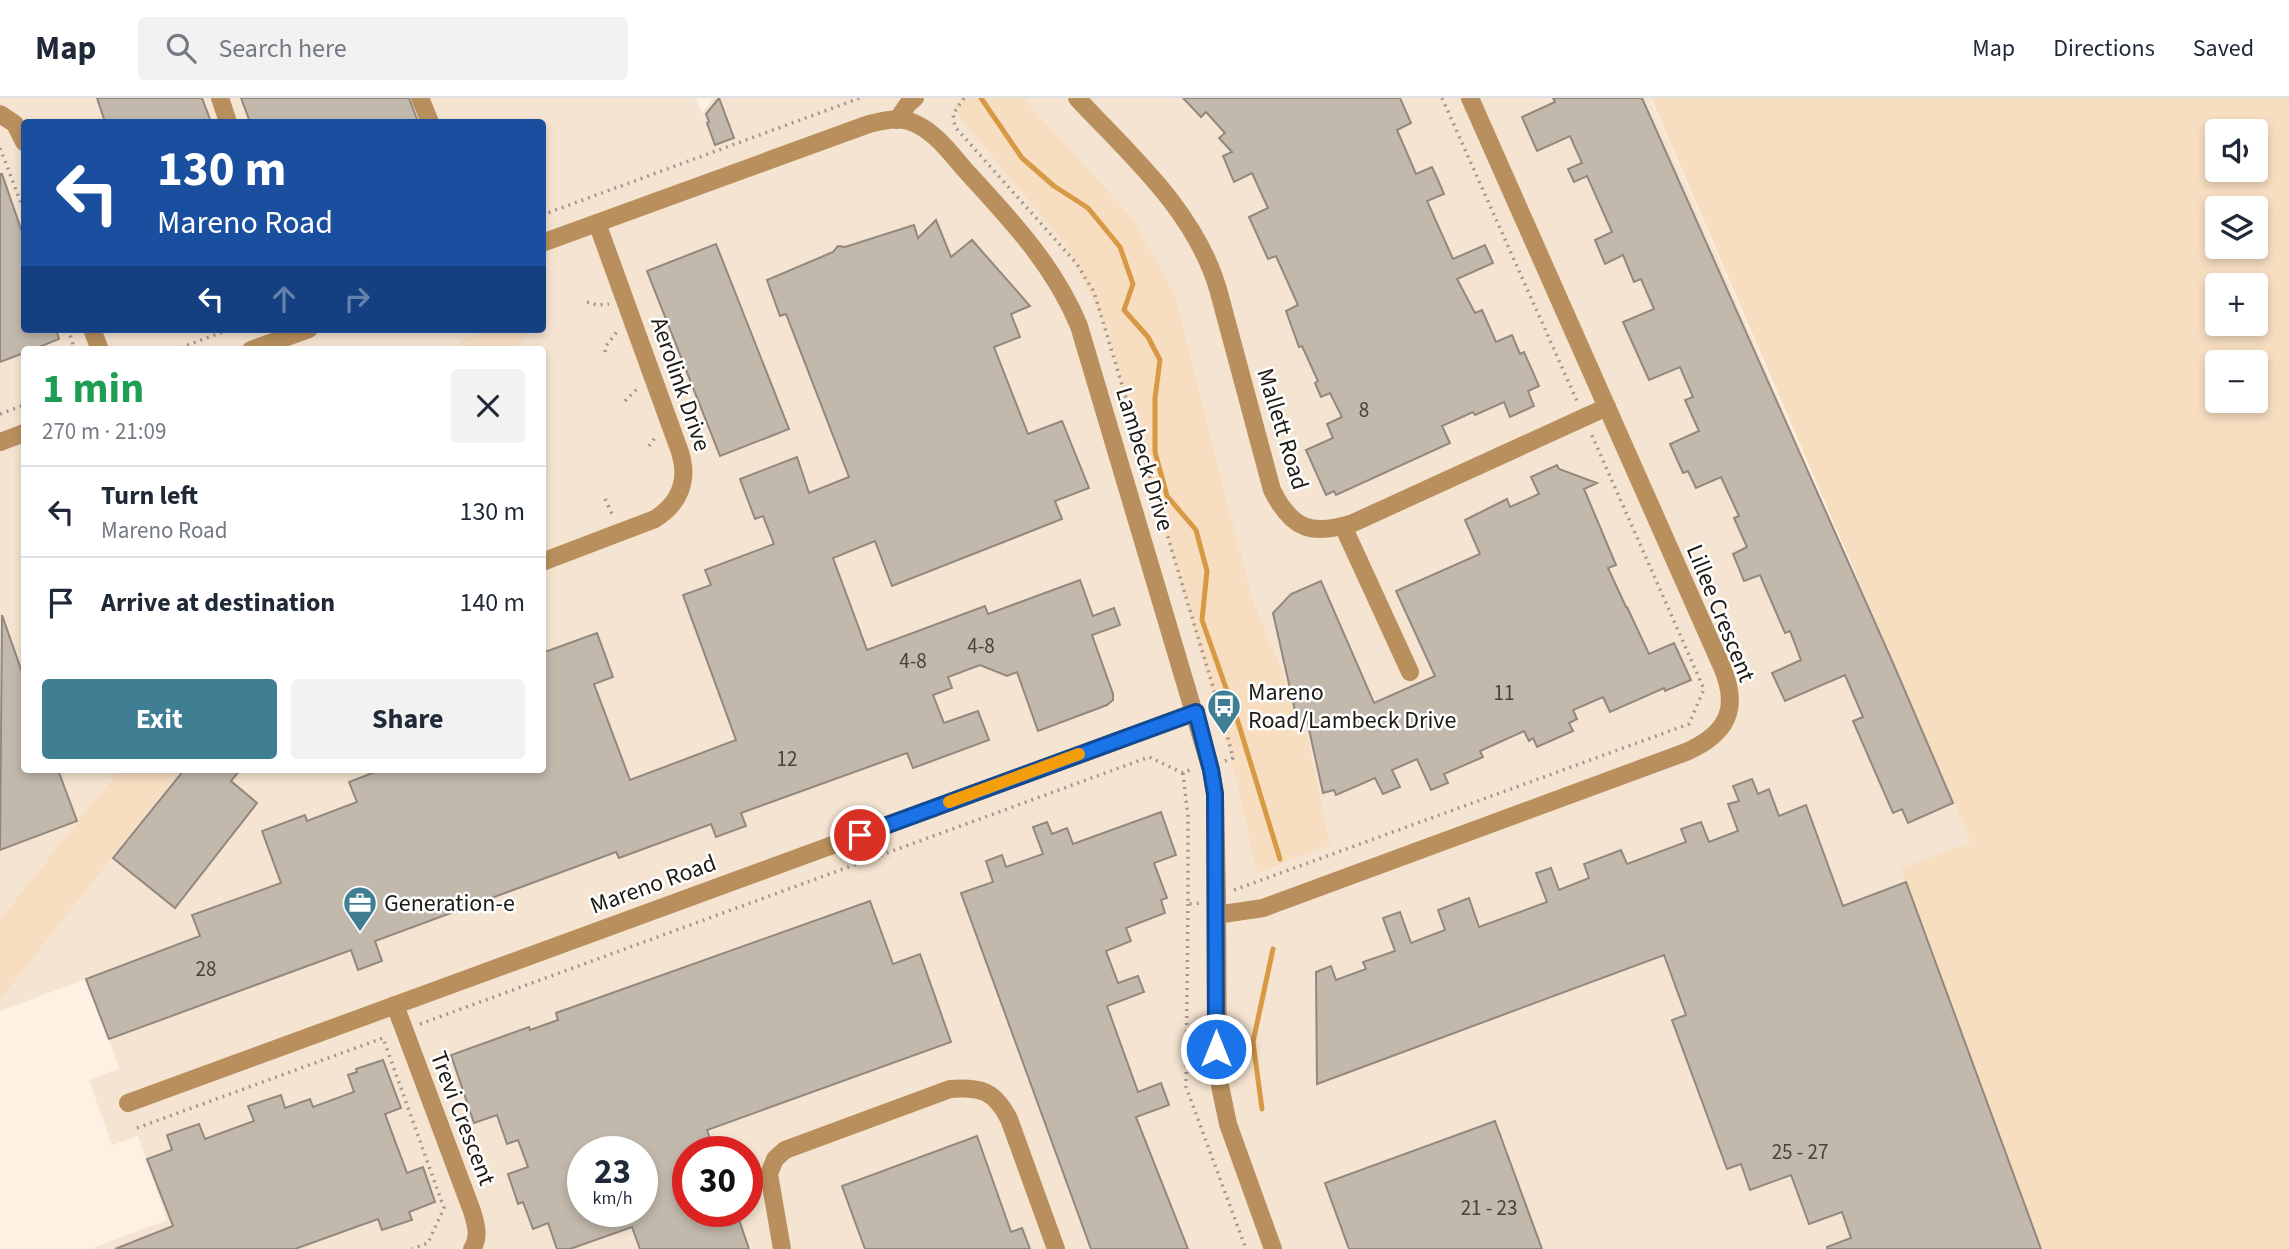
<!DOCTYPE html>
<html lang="en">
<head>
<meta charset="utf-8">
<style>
	body { margin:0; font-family:"Source Sans 3",sans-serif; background:#f2f2f3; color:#1f2937; height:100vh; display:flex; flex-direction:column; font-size:26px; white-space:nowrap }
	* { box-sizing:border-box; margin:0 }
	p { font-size:23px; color:#747a83 }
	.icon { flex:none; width:38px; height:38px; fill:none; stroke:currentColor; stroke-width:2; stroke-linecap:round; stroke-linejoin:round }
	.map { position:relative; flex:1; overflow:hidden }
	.sheet { position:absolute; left:21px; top:248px; width:525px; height:427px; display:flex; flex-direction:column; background:#fff; border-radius:7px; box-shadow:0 4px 10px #0003 }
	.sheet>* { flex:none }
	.banner { position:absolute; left:21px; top:21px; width:525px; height:214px; border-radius:7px; box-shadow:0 4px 10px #0003; background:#1a4fa0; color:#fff; overflow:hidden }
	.buttons { position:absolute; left:2205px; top:21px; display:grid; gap:14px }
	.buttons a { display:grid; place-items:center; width:63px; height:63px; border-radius:7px; background:#fff; box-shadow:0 4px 10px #0003; font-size:35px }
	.speed { position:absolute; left:567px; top:1038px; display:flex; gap:14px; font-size:35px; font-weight:700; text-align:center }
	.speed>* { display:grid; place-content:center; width:91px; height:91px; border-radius:50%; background:#fff; box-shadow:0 4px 10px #0003; line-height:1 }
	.speed small { font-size:18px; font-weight:400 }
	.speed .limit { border:10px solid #d22; background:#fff; color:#111 }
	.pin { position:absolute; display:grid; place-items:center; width:60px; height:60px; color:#fff; margin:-30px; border:4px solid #fff; border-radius:50%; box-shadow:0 2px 7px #0007 }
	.me { position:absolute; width:77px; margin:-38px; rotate:0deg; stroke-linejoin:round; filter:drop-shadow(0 0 5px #0008) }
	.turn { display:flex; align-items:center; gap:24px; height:147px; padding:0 21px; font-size:32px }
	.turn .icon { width:91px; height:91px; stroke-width:2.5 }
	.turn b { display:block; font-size:49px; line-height:60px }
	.lanes { display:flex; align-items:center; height:66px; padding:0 21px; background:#0003; justify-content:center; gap:35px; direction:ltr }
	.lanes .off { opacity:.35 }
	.round { display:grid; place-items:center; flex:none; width:74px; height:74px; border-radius:7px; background:#f2f2f3 }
	.headline { display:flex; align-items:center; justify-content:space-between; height:119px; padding:0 21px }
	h1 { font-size:42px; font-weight:700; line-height:52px; color:#1e9e55 }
	.button { display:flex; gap:14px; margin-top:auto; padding:14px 21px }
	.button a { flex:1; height:80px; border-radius:7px; background:#3f7e93; color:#fff; font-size:28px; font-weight:700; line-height:80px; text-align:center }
	.button a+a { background:#f2f2f3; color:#1f2937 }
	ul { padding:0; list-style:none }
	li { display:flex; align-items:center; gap:21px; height:91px; padding:0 21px; border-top:2px solid #e0e1e3 }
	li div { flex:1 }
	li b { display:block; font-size:26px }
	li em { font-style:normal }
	header { display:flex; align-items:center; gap:42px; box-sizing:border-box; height:98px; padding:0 35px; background:#fff; border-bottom:2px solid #e0e1e3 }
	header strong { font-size:33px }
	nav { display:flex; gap:38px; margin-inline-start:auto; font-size:24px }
	.search { width:490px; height:63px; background:#f2f2f3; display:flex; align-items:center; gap:18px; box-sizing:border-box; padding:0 24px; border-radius:7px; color:#747a83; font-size:26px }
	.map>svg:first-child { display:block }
</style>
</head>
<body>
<header>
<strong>Map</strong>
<div class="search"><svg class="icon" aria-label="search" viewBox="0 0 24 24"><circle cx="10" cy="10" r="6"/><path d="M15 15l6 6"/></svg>Search here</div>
<nav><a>Map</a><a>Directions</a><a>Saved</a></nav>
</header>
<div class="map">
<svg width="2289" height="1151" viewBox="0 0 2289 1151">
	<rect width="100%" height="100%" fill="#fcf1e3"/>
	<!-- built -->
	<path fill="#f5e4d1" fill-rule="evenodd" d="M 0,0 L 695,0 L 702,15 L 714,0 L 1650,0 L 1885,550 L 1972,744 L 1901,770 L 2041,1151 L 90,1151 L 167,1122 L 138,1038 L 112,1047 L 89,982 L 119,971 L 109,941 L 86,881 L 0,913 L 0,902 L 181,672 L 542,672 L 542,252 L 515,252 L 531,231 L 542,231 L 543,217 L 547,211 L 543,212 L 542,24 L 24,24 L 24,231 L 491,231 L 463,241 L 455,252 L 24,252 L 24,672 L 119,672 L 0,821 ZM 583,1054 L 642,1054 L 642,1113 L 583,1113 ZM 688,1054 L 747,1054 L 747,1113 L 688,1113 Z"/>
	<!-- green -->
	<g fill="#f7dec1" fill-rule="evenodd">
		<polygon points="961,0 1023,0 1135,123 1175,198 1252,501 1305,628 1330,747 1257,775 1234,670 1108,234 1065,146 952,10"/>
		<path d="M 1651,0 L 2289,0 L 2289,1151 L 2041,1151 L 1901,770 L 1971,744 ZM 2217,33 L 2256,33 L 2256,72 L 2217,72 ZM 2217,110 L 2256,110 L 2256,149 L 2217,149 ZM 2217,187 L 2256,187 L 2256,226 L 2217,226 ZM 2217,264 L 2256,264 L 2256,303 L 2217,303 Z"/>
		<polygon points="491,231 531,231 515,252 455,252 463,241"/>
		<polygon points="119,672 181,672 0,902 0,821"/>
	</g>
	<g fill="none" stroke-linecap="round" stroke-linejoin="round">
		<!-- stream -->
		<g stroke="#d89944" stroke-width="5">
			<polyline points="981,0 1022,60 1054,88 1088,110 1120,149 1133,186 1124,212 1148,239 1160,262 1155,300 1155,354 1167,398 1196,432 1207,473 1202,522 1238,624 1280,761"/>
			<polyline points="1262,1011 1253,944 1273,851"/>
		</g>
	</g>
	<!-- building -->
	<g fill="#c2b8ab" stroke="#92887d" stroke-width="2" fill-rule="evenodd">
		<polygon points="97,0 202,0 211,24 105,24"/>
		<polygon points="241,0 409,0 418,24 250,24"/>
		<polygon points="719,0 734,40 715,47 707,25 709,24 706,16"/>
		<polygon points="1183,0 1400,0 1411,25 1397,32 1416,76 1432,69 1438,82 1444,96 1427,103 1453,161 1485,147 1493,165 1457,181 1475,215 1482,212 1496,244 1512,237 1520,256 1524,254 1539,288 1528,293 1534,308 1510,319 1504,304 1475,317 1473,314 1442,328 1450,345 1336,397 1334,393 1326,397 1306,352 1333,340 1327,326 1342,319 1330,295 1321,299 1315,285 1318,283 1302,248 1299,249 1286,213 1298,207 1276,158 1268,161 1249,119 1268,110 1252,75 1234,84 1223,58 1232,54 1219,40 1225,35 1206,14 1201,19"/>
		<polygon points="1553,0 1642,0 1893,565 1953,705 1908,725 1902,711 1893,715 1853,623 1863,619 1845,577 1785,603 1772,575 1801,562 1790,533 1785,535 1760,477 1744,483 1738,468 1733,456 1747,449 1734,420 1739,418 1721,379 1696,390 1688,373 1683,375 1670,346 1699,333 1685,302 1693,299 1680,269 1649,282 1623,224 1654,211 1641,181 1634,184 1623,157 1605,166 1595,142 1612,134 1587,78 1574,84 1568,71 1582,65 1570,38 1537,53 1522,19 1555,4"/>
		<polygon points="0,76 2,76 24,140 24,231 56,231 59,241 32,252 24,252 24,255 0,264"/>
		<polygon points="936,122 951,159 972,142 1030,208 1011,216 1020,239 994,249 1028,336 1062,323 1089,390 1055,403 1062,421 892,488 875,443 833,460 867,552 985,508 988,516 1080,482 1093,518 1114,510 1120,527 1092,537 1113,596 1113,602 1107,607 1038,633 1017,574 1007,578 980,567 948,579 952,590 933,597 944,625 978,613 989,642 913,670 907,655 741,715 746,728 716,739 711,726 619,760 616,754 375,843 382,863 358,872 351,852 109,941 86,881 200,838 192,817 281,785 262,733 305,717 307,723 357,704 349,684 380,672 542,672 542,555 597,535 613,579 594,586 630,682 736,642 683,497 711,487 705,472 774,446 763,418 755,421 740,381 797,359 809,395 849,379 786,216 780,218 767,182 833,154 838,148 845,149 914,127 918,140"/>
		<polygon points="716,146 789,331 720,358 647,173"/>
		<polygon points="1557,367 1559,371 1597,385 1584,391 1616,467 1608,470 1626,509 1627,509 1649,556 1674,545 1691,582 1665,593 1664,590 1610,614 1603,599 1573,612 1577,621 1569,625 1573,633 1537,649 1533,640 1529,643 1524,633 1480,653 1483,659 1444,676 1448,685 1431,692 1417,661 1392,672 1400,689 1383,696 1375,680 1336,697 1334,692 1323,695 1307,622 1298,626 1273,515 1291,496 1321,483 1374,605 1435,578 1396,493 1480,456 1465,422 1507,401 1510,409 1539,396 1531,379"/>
		<polygon points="2,517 24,580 24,672 58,672 77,723 0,752"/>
		<polygon points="184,672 240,672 231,683 257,705 175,810 113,760"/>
		<polygon points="1752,681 1758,696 1769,691 1779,718 1806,707 1843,808 1906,784 2041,1151 1827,1151 1827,1149 1851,1140 1842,1114 1809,1126 1791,1077 1750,1092 1741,1066 1727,1071 1672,922 1686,917 1664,857 1317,986 1316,874 1331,868 1336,882 1366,871 1363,864 1395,853 1383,820 1400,814 1411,845 1445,832 1438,812 1469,800 1479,829 1547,804 1536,775 1551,770 1559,792 1589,780 1584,766 1621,752 1627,766 1686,744 1681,731 1701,724 1709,744 1738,733 1728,706 1739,703 1733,688"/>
		<polygon points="1161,714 1176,757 1154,765 1167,800 1161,802 1165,815 1126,830 1131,843 1106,853 1118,885 1138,878 1144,894 1107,908 1138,994 1161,985 1169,1007 1136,1019 1188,1151 1091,1151 961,795 993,784 986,763 1002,757 1006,769 1043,756 1033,729 1047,724 1052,736 1067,730 1073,746"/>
		<path d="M 870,803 L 893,866 L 920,856 L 951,944 L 707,1032 L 715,1054 L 688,1054 L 688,1113 L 736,1113 L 749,1151 L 640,1151 L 632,1129 L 570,1151 L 557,1151 L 548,1125 L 533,1131 L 523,1104 L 518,1106 L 508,1076 L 528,1069 L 518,1042 L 507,1046 L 497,1017 L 474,1025 L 451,957 L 529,929 L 530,932 L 558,922 L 556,915 ZM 583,1054 L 642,1054 L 642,1113 L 583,1113 Z"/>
		<polygon points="383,962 401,1010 385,1016 407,1075 423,1069 435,1104 409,1114 412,1122 382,1132 378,1121 295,1151 115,1151 173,1128 147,1061 172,1052 167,1037 199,1026 205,1041 254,1023 248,1008 281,997 285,1010 310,1001 313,1009 354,994 348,977 357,974 356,971"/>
		<polygon points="1495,1023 1542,1151 1349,1151 1325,1085"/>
		<polygon points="977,1038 1011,1134 1022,1130 1030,1151 865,1151 842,1088"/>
	</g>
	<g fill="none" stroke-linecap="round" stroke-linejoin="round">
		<!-- path -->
		<g stroke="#a0988e" stroke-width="3.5" stroke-dasharray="2 5" stroke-linecap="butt">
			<polyline points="964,0 953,16 955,29 1077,166 1094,194 1226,632 1233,660 1225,663"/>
			<polyline points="1442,0 1577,303"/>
			<polyline points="0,50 24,113"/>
			<polyline points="542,117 860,0"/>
			<polyline points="587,204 597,207 609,206"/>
			<polyline points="68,231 75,252"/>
			<polyline points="174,252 231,231"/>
			<polyline points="605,254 606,248 619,231"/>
			<polyline points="625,303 639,289"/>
			<polyline points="0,316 24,307"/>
			<polyline points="649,348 657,337"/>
			<polyline points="605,401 614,420"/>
			<polyline points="1183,675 1188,719 1188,806 1201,805"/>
			<polyline points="1234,792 1689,626 1704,591 1590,333"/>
			<polyline points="1188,806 1186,989 1246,1151"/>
			<polyline points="420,926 1149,659 1183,675 1194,670"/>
			<polyline points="137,1030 383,940 444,1110 428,1145 412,1151"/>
		</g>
		<!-- minor -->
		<g stroke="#b9905d" stroke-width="18">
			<polyline points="220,0 228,24"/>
			<polyline points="420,0 430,24"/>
			<path d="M 1077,0 C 1131,58 1195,113 1218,191 L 1272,392 C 1292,432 1312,438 1353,425 L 1607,309"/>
			<polyline points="0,16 15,26 24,44"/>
			<polyline points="897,22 908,6 915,0"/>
			<path d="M 542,145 L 869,26 C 885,22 902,18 916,26 C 936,35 952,57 966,73 C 1010,121 1054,167 1079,228 L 1211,672 L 1215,696 L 1217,799 L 1218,978 L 1228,1026 L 1273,1151"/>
			<polyline points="92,231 100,252"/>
			<polyline points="251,252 309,231"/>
			<polyline points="0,344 24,335"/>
			<polyline points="1343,428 1410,574"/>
			<path d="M 542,464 L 655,421 C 680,405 689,382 680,354 L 597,125"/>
			<path d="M 1216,817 L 1263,810 L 1686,654 C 1727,636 1740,611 1722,569 L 1470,0"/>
			<path d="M 395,907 L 472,1113 C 476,1126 480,1139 472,1151"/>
			<polyline points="128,1005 1196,614"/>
			<path d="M 782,1151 L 769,1076 L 775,1061 L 785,1052 L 950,991 C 981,989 994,992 1009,1021 L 1056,1151"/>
		</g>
	</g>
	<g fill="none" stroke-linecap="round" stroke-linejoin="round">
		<!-- route casing -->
		<g stroke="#114b97" stroke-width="18">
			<polyline id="route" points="860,737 1196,614 1211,672 1215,696 1216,951"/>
		</g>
		<!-- route -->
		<use href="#route" stroke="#1a73e8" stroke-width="12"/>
		<!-- slow -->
		<polyline stroke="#f59e0b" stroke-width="12" points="949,704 1079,656"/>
	</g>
	<!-- icons -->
	<defs>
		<g id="bus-pin" transform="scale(1.75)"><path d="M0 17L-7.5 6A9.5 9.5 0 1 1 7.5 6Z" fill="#3f7e93" stroke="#fff"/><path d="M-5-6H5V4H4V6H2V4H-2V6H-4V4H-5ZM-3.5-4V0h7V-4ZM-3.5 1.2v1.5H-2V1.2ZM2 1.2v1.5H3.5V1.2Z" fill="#fff"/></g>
		<g id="office-pin" transform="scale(1.75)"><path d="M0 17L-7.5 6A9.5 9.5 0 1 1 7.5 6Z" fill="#3f7e93" stroke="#fff"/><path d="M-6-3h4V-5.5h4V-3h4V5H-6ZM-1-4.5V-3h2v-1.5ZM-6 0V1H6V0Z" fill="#fff"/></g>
	</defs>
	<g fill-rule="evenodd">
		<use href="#bus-pin" x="1224" y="608"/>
		<use href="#office-pin" x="360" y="805"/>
	</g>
	<g text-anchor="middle" stroke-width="5" stroke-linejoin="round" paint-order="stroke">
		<!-- number labels -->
		<g font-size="21" fill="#47423b">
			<text x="1364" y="319">8</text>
			<text x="981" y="555">4-8</text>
			<text x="913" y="570">4-8</text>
			<text x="1504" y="602">11</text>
			<text x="787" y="668">12</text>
			<text x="206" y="878">28</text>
			<text x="1800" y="1061">25 - 27</text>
			<text x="1489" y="1117">21 - 23</text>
		</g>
		<!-- street labels -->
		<g font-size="24" fill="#1e1b16" stroke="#fff">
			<text transform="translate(681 286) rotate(71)" y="8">Aerolink Drive</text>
			<text transform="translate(1283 331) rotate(73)" y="8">Mallett Road</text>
			<text transform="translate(1145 361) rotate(73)" y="8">Lambeck Drive</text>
			<text transform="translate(1721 515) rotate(68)" y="8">Lillee Crescent</text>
			<text transform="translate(653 786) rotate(-20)" y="8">Mareno Road</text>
			<text transform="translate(463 1020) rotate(69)" y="8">Trevi Crescent</text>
		</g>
		<!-- poi labels -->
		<g font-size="24" fill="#1e1b16" stroke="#fff" text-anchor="start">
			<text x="1248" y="602">Mareno<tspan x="1248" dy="28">Road/Lambeck Drive</tspan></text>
			<text x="384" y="813">Generation-e</text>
		</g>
	</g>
</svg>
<div class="buttons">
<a><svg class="icon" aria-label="sound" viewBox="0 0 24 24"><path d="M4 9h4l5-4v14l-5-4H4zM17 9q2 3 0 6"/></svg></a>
<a><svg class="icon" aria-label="layers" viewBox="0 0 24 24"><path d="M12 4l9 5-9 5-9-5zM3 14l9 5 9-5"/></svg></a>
<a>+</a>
<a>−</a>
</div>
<div class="speed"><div>23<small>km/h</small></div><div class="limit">30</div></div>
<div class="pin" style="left:860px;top:737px;background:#d93025"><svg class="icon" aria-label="arrive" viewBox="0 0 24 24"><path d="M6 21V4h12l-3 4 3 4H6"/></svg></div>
<svg class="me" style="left:1216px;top:951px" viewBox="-20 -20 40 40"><circle r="17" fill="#1a73e8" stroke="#fff" stroke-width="3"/><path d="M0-11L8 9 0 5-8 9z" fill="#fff"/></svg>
<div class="banner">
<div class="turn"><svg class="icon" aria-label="left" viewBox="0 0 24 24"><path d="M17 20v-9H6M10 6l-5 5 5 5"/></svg><div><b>130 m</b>Mareno Road</div></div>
<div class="lanes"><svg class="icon" aria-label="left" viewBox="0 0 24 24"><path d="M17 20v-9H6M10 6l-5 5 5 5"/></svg><svg class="icon off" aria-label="ahead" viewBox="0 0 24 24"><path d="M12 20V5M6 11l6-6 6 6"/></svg><svg class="icon off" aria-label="right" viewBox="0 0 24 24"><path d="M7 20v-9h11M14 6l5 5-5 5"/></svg></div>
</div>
<section class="sheet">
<div class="headline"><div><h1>1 min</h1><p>270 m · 21:09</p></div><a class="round"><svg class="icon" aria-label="close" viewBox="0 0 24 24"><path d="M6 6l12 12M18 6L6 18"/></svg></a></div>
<ul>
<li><svg class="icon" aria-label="left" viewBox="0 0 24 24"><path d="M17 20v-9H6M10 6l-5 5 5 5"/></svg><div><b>Turn left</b><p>Mareno Road</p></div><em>130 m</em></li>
<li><svg class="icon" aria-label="arrive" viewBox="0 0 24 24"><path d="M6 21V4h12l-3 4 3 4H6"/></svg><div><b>Arrive at destination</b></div><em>140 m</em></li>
</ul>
<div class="button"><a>Exit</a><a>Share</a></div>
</section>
</div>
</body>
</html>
